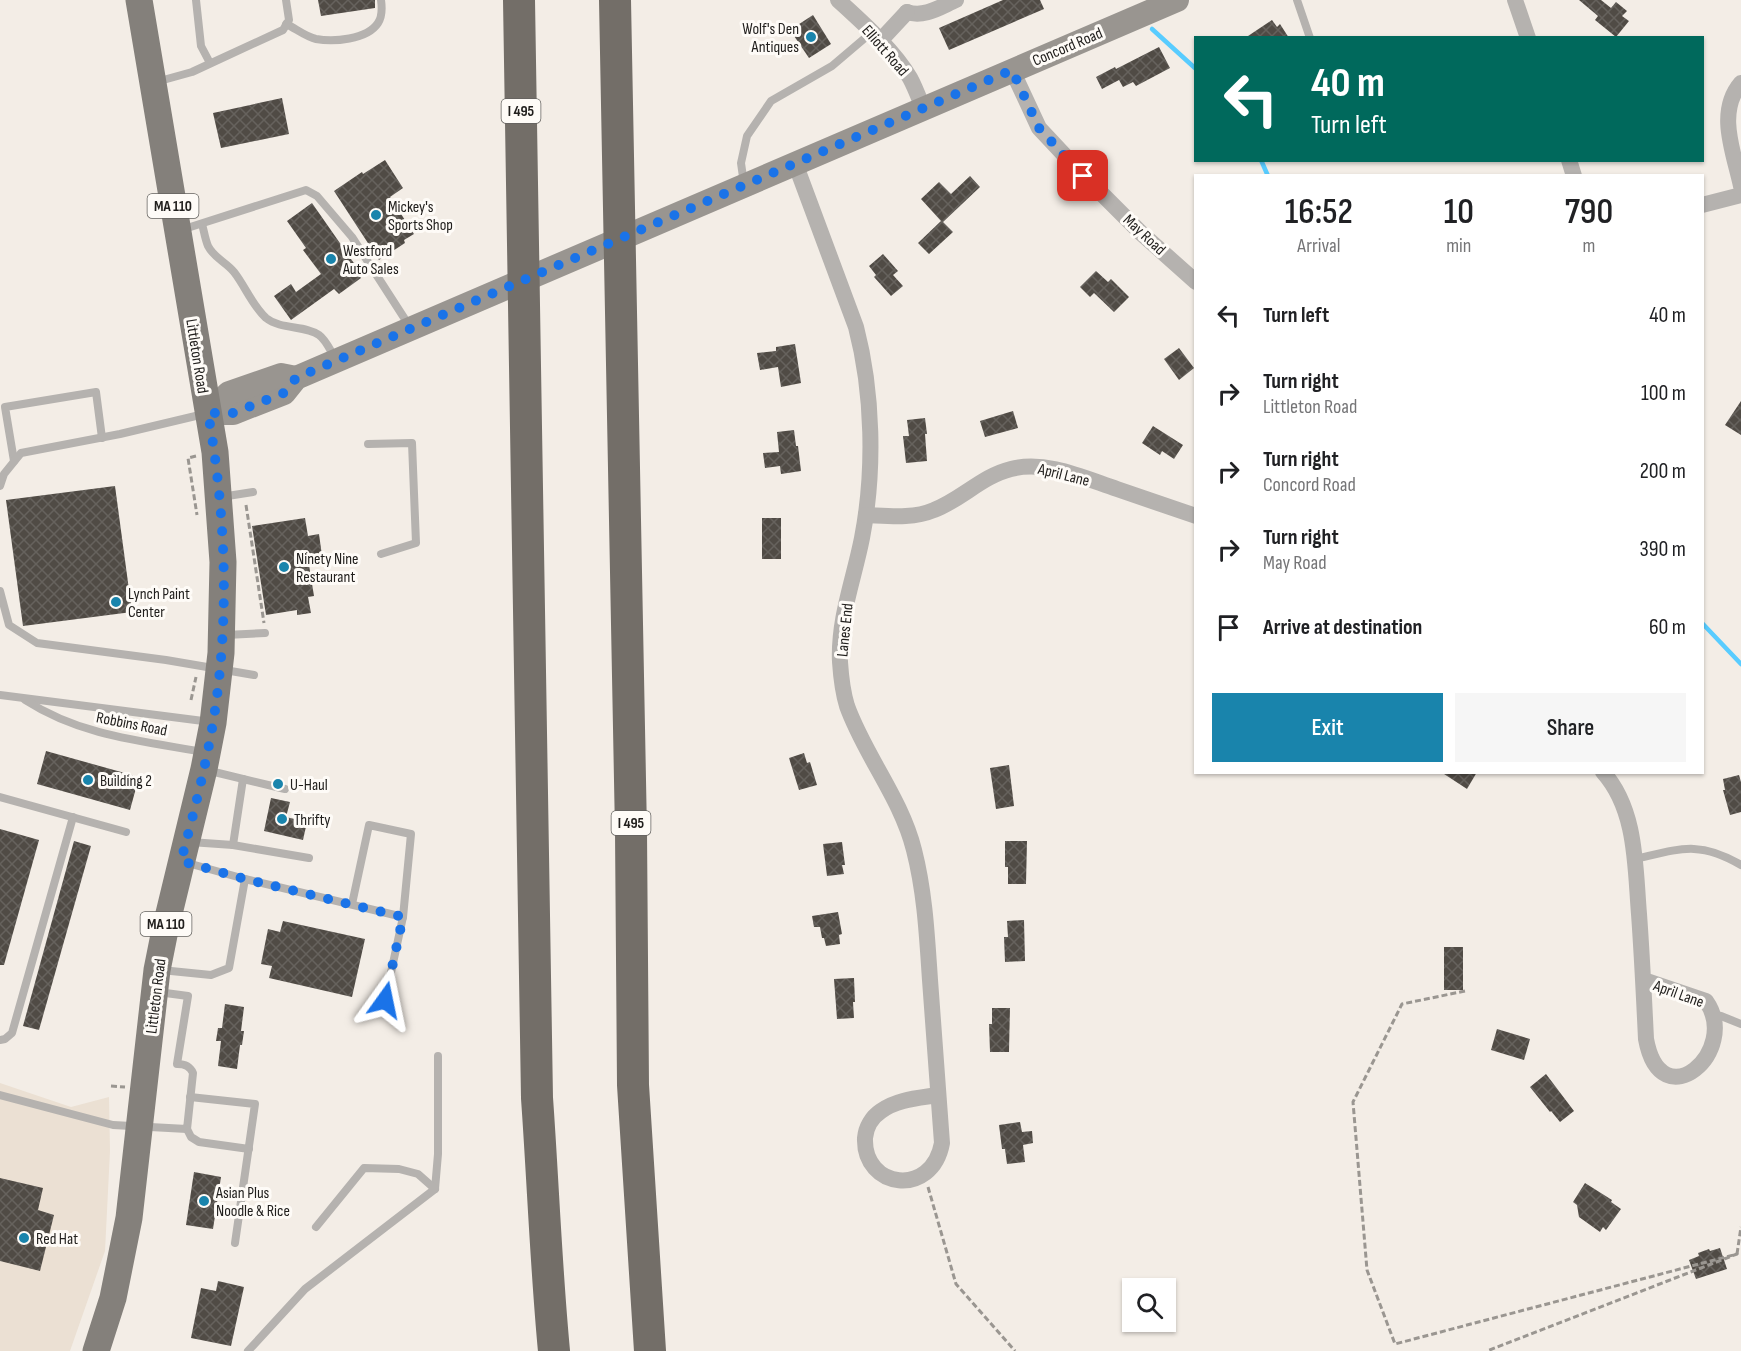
<!DOCTYPE html>
<html lang="en">
<head>
<meta charset="utf-8">
<style>
	body { margin:0; font-family:"Sofia Sans Condensed",sans-serif; background:#f6f6f6; color:#202124; height:100vh; display:flex; flex-direction:column; font-size:22px; white-space:nowrap }
	* { box-sizing:border-box; margin:0 }
	p { font-size:20px; color:#757577 }
	.icon { flex:none; width:33px; height:33px; fill:none; stroke:currentColor; stroke-width:2; stroke-linecap:round; stroke-linejoin:round }
	.map { position:relative; flex:1; overflow:hidden }
	.panel { position:absolute; left:1194px; top:174px; width:510px; height:600px; display:flex; flex-direction:column; background:#fff; border-radius:0px; box-shadow:0 2px 4px #0004 }
	.panel>* { flex:none }
	.hud { position:absolute; left:1194px; top:36px; width:510px; height:126px; border-radius:0px; box-shadow:0 2px 4px #0004; background:#00695c; color:#fff; overflow:hidden }
	.tools { position:absolute; left:1122px; top:1278px; display:grid; gap:12px }
	.tools a { display:grid; place-items:center; width:54px; height:54px; border-radius:0px; background:#fff; box-shadow:0 2px 4px #0004; font-size:30px }
	.pin { position:absolute; display:grid; place-items:center; width:51px; height:51px; color:#fff; margin:-26px; border-radius:12px; box-shadow:0 3px 9px #0006 }
	.me { position:absolute; width:66px; margin:-33px; rotate:12deg; stroke-linejoin:round; filter:drop-shadow(0 0 4px #0008) }
	.turn { display:flex; align-items:center; gap:21px; height:126px; padding:0 18px; font-size:27px }
	.turn .icon { width:78px; height:78px; stroke-width:2.5 }
	.turn b { display:block; font-size:42px; line-height:51px }
	.eta { display:flex; justify-content:space-evenly; align-items:center; height:102px; text-align:center }
	.eta b { font-size:36px; font-weight:600; line-height:42px }
	.primary-button { display:flex; gap:12px; margin-top:auto; padding:12px 18px }
	.primary-button a { flex:1; height:69px; border-radius:0px; background:#1984ac; color:#fff; font-size:24px; font-weight:600; line-height:69px; text-align:center }
	.primary-button a+a { background:#f6f6f6; color:#202124 }
	ul { padding:0; list-style:none }
	li { display:flex; align-items:center; gap:18px; height:78px; padding:0 18px }
	li div { flex:1 }
	li b { display:block; font-size:22px }
	li em { font-style:normal }
	.map>svg:first-child { display:block }
</style>
</head>
<body>
<div class="map">
<svg width="1741" height="1351" viewBox="0 0 1741 1351">
	<defs>
		<pattern id="building-cross-hatch" width="8" height="8" patternUnits="userSpaceOnUse" patternTransform="scale(1.5)"><rect width="8" height="8" fill="#504b45"/><path d="M0 0l8 8M0 8l8-8" fill="none" stroke="#66625d"/></pattern>
	</defs>
	<rect width="100%" height="100%" fill="#f3ede6"/>
	<!-- built -->
	<polygon fill="#ebe0d3" points="0,1083 71,1107 109,1097 110,1151 105,1251 70,1351 0,1351"/>
	<g fill="none" stroke-linecap="round" stroke-linejoin="round">
		<!-- stream -->
		<g stroke="#58ccff" stroke-width="4.5">
			<polyline points="1152,29 1196,69"/>
			<polyline points="1261,160 1268,176"/>
			<polyline points="1702,623 1741,664"/>
		</g>
	</g>
	<!-- building -->
	<g fill="url(#building-cross-hatch)">
		<polygon points="318,0 375,0 375,8 321,16"/>
		<polygon points="1003,0 1040,0 1044,9 949,50 939,28"/>
		<polygon points="1579,0 1601,0 1611,8 1616,2 1627,11 1622,16 1629,21 1616,37 1595,20 1598,16"/>
		<polygon points="813,15 831,44 809,58 790,30"/>
		<polygon points="1272,20 1277,27 1280,24 1289,38 1245,38"/>
		<polygon points="1159,47 1170,68 1136,86 1133,82 1123,87 1119,80 1102,89 1096,77 1115,67 1116,69"/>
		<polygon points="282,98 289,134 221,148 213,113"/>
		<polygon points="385,160 403,188 390,197 414,234 404,240 405,243 379,260 334,191 362,172 363,174"/>
		<polygon points="970,176 980,187 943,222 953,232 929,254 918,243 941,221 921,199 939,182 951,194"/>
		<polygon points="312,203 358,269 356,271 361,278 339,294 334,289 291,320 274,296 291,284 296,292 321,274 303,250 306,248 287,221"/>
		<polygon points="883,254 898,271 893,275 903,286 891,296 874,277 876,275 869,266"/>
		<polygon points="1096,271 1108,282 1111,279 1129,297 1114,312 1094,293 1090,297 1080,287"/>
		<polygon points="795,344 801,383 781,387 778,367 760,370 757,353 776,351 776,347"/>
		<polygon points="1179,348 1194,368 1179,380 1164,359"/>
		<polygon points="1741,401 1741,435 1725,425"/>
		<polygon points="1013,411 1018,428 985,437 980,421"/>
		<polygon points="925,418 927,434 925,434 927,461 906,463 903,436 909,436 907,420"/>
		<polygon points="1153,426 1183,445 1174,459 1162,451 1160,455 1142,443"/>
		<polygon points="794,430 796,446 798,446 801,471 781,474 780,466 765,468 763,453 779,452 777,432"/>
		<polygon points="115,486 132,612 23,626 6,500"/>
		<polygon points="305,518 308,536 319,534 323,563 309,565 314,596 308,597 311,613 297,615 297,610 266,615 252,526"/>
		<rect x="762" y="518" width="19" height="41"/>
		<polygon points="46,751 139,777 130,810 37,784"/>
		<polygon points="804,753 807,763 810,762 817,785 799,790 789,758"/>
		<polygon points="1009,765 1014,806 996,809 990,768"/>
		<polygon points="1441,772 1477,772 1467,789"/>
		<polygon points="1739,775 1741,782 1741,812 1730,815 1723,790 1725,790 1723,779"/>
		<polygon points="271,798 290,802 286,817 307,822 303,840 264,831"/>
		<polygon points="0,829 39,840 4,965 0,965"/>
		<polygon points="74,841 91,846 39,1030 23,1026"/>
		<polygon points="1005,841 1027,841 1026,884 1008,884 1008,867 1005,867"/>
		<polygon points="842,842 845,865 842,865 844,874 827,876 823,844"/>
		<polygon points="838,912 842,934 839,935 840,944 826,946 824,938 822,938 820,927 814,927 812,916"/>
		<polygon points="1024,920 1025,961 1005,962 1004,937 1008,937 1007,921"/>
		<polygon points="283,921 365,939 352,997 269,978 272,966 261,964 268,929 280,932"/>
		<rect x="1444" y="947" width="19" height="43"/>
		<polygon points="854,978 855,1002 853,1002 854,1018 837,1019 834,979"/>
		<polygon points="225,1004 244,1007 241,1031 244,1031 242,1045 240,1045 237,1069 218,1066 221,1041 216,1041 218,1028 222,1028"/>
		<polygon points="992,1008 1010,1008 1009,1052 990,1052 989,1024 992,1024"/>
		<polygon points="1497,1029 1530,1039 1524,1060 1491,1050"/>
		<polygon points="1546,1074 1574,1111 1560,1122 1551,1111 1550,1112 1530,1087"/>
		<polygon points="1020,1122 1022,1132 1032,1131 1033,1143 1023,1145 1025,1162 1007,1164 1005,1149 1002,1149 999,1125"/>
		<polygon points="194,1172 221,1177 213,1229 186,1225"/>
		<polygon points="0,1178 43,1188 38,1210 54,1215 40,1271 0,1261"/>
		<polygon points="1585,1183 1612,1200 1611,1202 1621,1209 1606,1230 1603,1227 1600,1232 1579,1217 1577,1205 1573,1202"/>
		<polygon points="1720,1248 1727,1269 1696,1279 1689,1260 1699,1256 1698,1253 1709,1249 1710,1251"/>
		<polygon points="218,1281 244,1287 231,1346 191,1338 201,1288 216,1291"/>
	</g>
	<g fill="none" stroke-linecap="round" stroke-linejoin="round">
		<!-- path -->
		<g stroke="#9a9691" stroke-width="3" stroke-dasharray="6 3" stroke-linecap="butt">
			<polyline points="196,456 188,458 197,515"/>
			<polyline points="246,505 264,623"/>
			<polyline points="191,700 196,677"/>
			<polyline points="1465,991 1402,1004 1353,1102 1367,1270 1395,1344 1737,1254 1487,1351"/>
			<polyline points="111,1086 125,1087"/>
			<polyline points="928,1187 956,1284 1015,1351"/>
			<polyline points="1737,1254 1741,1227"/>
		</g>
		<!-- lane -->
		<g stroke="#b5b2af" stroke-width="8">
			<polyline points="196,0 201,46 210,63"/>
			<polyline points="1297,0 1310,38"/>
			<path d="M 286,24 C 295,28 306,37 316,39 C 333,42 367,40 378,23 C 382,17 382,7 381,0"/>
			<polyline points="156,82 192,72 283,30 289,20 286,0"/>
			<polyline points="744,184 741,163 747,136 771,101 832,66 872,32"/>
			<path d="M 202,224 C 204,231 205,239 208,246 C 214,258 226,262 234,272 C 245,286 252,305 266,318 C 281,330 305,325 319,335 C 326,340 330,350 335,358"/>
			<polyline points="181,230 306,190 317,196 352,237 410,327"/>
			<polyline points="368,444 412,443 416,543 381,554"/>
			<polyline points="14,461 5,407 96,392 102,438"/>
			<polyline points="0,486 4,474 21,453 120,434 204,414"/>
			<polyline points="221,497 253,492"/>
			<polyline points="0,591 9,625 37,643 166,660 254,675"/>
			<polyline points="226,635 265,633"/>
			<polyline points="0,695 211,722"/>
			<path d="M 25,700 C 81,736 141,741 204,752"/>
			<polyline points="206,770 285,789"/>
			<polyline points="0,797 126,832"/>
			<polyline points="190,842 233,845 309,858"/>
			<polyline points="233,845 243,779"/>
			<path d="M 1635,859 C 1679,849 1699,840 1741,865"/>
			<polyline points="245,879 403,917 385,1000"/>
			<polyline points="352,904 369,825 411,834 403,917"/>
			<polyline points="161,970 211,975 229,968 245,879 184,862"/>
			<polyline points="1721,1016 1741,1024"/>
			<polyline points="0,1040 5,1039 12,1033 73,817"/>
			<path d="M 0,1095 L 113,1125 L 187,1129 L 193,1073 C 190,1066 185,1064 177,1064 L 188,996 L 158,992"/>
			<polyline points="190,1097 255,1104 235,1243"/>
			<polyline points="187,1129 191,1137 199,1142 249,1149"/>
			<polyline points="435,1189 438,1154 438,1056"/>
			<polyline points="248,1351 305,1289 435,1189 418,1174 399,1169 364,1168 316,1227"/>
		</g>
		<!-- street -->
		<g stroke="#b5b2af" stroke-width="16">
			<path d="M 838,0 C 861,21 895,51 910,78 C 915,87 919,98 923,108"/>
			<polyline points="1515,0 1528,38"/>
			<path d="M 907,12 C 924,18 940,7 956,0"/>
			<polyline points="880,41 907,12"/>
			<polyline points="1012,70 1039,128 1083,175 1141,233 1196,282"/>
			<path d="M 1741,83 C 1716,112 1734,153 1741,186"/>
			<polyline points="1569,160 1574,176"/>
			<path d="M 795,163 L 856,327 C 873,392 875,471 862,538 C 854,579 838,619 840,662 C 841,677 843,693 847,706 C 865,756 901,798 914,850 C 925,893 927,936 930,980 C 934,1034 938,1088 942,1143 C 932,1198 863,1189 865,1138 C 866,1127 872,1117 881,1111 C 897,1099 920,1098 938,1095"/>
			<polyline points="1702,205 1741,195"/>
			<path d="M 866,515 C 889,516 913,519 934,510 C 961,500 982,476 1011,469 C 1046,460 1084,478 1117,489 C 1143,498 1169,507 1196,516"/>
			<path d="M 1603,772 C 1637,810 1635,867 1639,914 C 1642,955 1644,997 1646,1039 C 1661,1121 1741,1051 1706,1001 L 1644,980"/>
		</g>
		<!-- secondary -->
		<g stroke="#999590" stroke-width="24">
			<polyline points="208,413 233,413 284,393 296,378 1177,0"/>
			<polyline points="208,413 229,393 281,375 296,378"/>
		</g>
		<!-- primary -->
		<polyline stroke="#84807b" stroke-width="27" points="96,1351 113,1298 129,1218 157,970 165,930 204,769 213,723 221,653 223,562 215,452 139,0"/>
		<!-- highway -->
		<g stroke="#736e68" stroke-width="32">
			<path d="M 519,0 L 537,1098 C 543,1182 546,1267 554,1351"/>
			<polyline points="615,0 631,832 633,1085 650,1351"/>
		</g>
	</g>
	<g fill="none" stroke-linecap="round" stroke-linejoin="round">
		<!-- route -->
		<path stroke="#1a73e8" stroke-width="10" stroke-dasharray="0 18" d="M 385,1000 L 403,917 L 245,879 L 181,861 C 193,816 205,770 213,723 C 230,621 226,514 208,413 L 233,413 L 284,393 L 296,378 L 1012,70 L 1039,128 L 1083,176"/>
	</g>
	<!-- markers -->
	<g fill="#1984ac" stroke="#fefbf7" stroke-width="2">
		<circle cx="811" cy="37" r="6"/>
		<circle cx="376" cy="215" r="6"/>
		<circle cx="331" cy="259" r="6"/>
		<circle cx="284" cy="567" r="6"/>
		<circle cx="116" cy="602" r="6"/>
		<circle cx="88" cy="780" r="6"/>
		<circle cx="278" cy="784" r="6"/>
		<circle cx="282" cy="819" r="6"/>
		<circle cx="204" cy="1201" r="6"/>
		<circle cx="24" cy="1238" r="6"/>
	</g>
	<g text-anchor="middle" stroke-width="6" stroke-linejoin="round" paint-order="stroke">
		<!-- shield labels -->
		<g fill="#fefbf7" stroke="#64625f" stroke-width="1.5">
			<rect x="501.5" y="99" width="39" height="24" rx="4.5"/>
			<rect x="147.5" y="194" width="51" height="24" rx="4.5"/>
			<rect x="611.5" y="811" width="39" height="24" rx="4.5"/>
			<rect x="140.5" y="912" width="51" height="24" rx="4.5"/>
		</g>
		<g font-size="15" font-weight="bold" fill="#22201e">
			<text x="521" y="116">I 495</text>
			<text x="173" y="211">MA 110</text>
			<text x="631" y="828">I 495</text>
			<text x="166" y="929">MA 110</text>
		</g>
		<!-- poi labels -->
		<g font-size="16" fill="#22201e" stroke="#fefbf7" text-anchor="start">
			<text x="799" y="34" text-anchor="end">Wolf's Den<tspan x="799" dy="18">Antiques</tspan></text>
			<text x="388" y="212">Mickey's<tspan x="388" dy="18">Sports Shop</tspan></text>
			<text x="343" y="256">Westford<tspan x="343" dy="18">Auto Sales</tspan></text>
			<text x="296" y="564">Ninety Nine<tspan x="296" dy="18">Restaurant</tspan></text>
			<text x="128" y="599">Lynch Paint<tspan x="128" dy="18">Center</tspan></text>
			<text x="100" y="786">Building 2</text>
			<text x="290" y="790">U-Haul</text>
			<text x="294" y="825">Thrifty</text>
			<text x="216" y="1198">Asian Plus<tspan x="216" dy="18">Noodle &amp; Rice</tspan></text>
			<text x="36" y="1244">Red Hat</text>
		</g>
		<!-- street labels -->
		<g font-size="16" fill="#22201e" stroke="#fefbf7">
			<text transform="translate(1067 46) rotate(-23)" y="6">Concord Road</text>
			<text transform="translate(886 50) rotate(49)" y="6">Elliott Road</text>
			<text transform="translate(1145 234) rotate(43)" y="6">May Road</text>
			<text transform="translate(198 356) rotate(81)" y="6">Littleton Road</text>
			<text transform="translate(1064 474) rotate(14)" y="6">April Lane</text>
			<text transform="translate(844 630) rotate(-84)" y="6">Lanes End</text>
			<text transform="translate(132 723) rotate(11)" y="6">Robbins Road</text>
			<text transform="translate(1679 993) rotate(20)" y="6">April Lane</text>
			<text transform="translate(155 996) rotate(-83)" y="6">Littleton Road</text>
		</g>
	</g>
</svg>
<div class="tools">
<a><svg class="icon" aria-label="search" viewBox="0 0 24 24"><circle cx="10" cy="10" r="6"/><path d="M15 15l6 6"/></svg></a>
</div>
<div class="pin" style="left:1083px;top:176px;background:#d93025"><svg class="icon" aria-label="arrive" viewBox="0 0 24 24"><path d="M6 21V4h12l-3 4 3 4H6"/></svg></div>
<svg class="me" style="left:385px;top:1000px" viewBox="-20 -20 40 40"><path d="M0-17L14 15 0 8-14 15z" fill="#1a73e8" stroke="#fff" stroke-width="4"/></svg>
<div class="hud">
<div class="turn"><svg class="icon" aria-label="left" viewBox="0 0 24 24"><path d="M17 20v-9H6M10 6l-5 5 5 5"/></svg><div><b>40 m</b>Turn left</div></div>
</div>
<section class="panel">
<div class="eta">
<div><b>16:52</b><p>Arrival</p></div>
<div><b>10</b><p>min</p></div>
<div><b>790</b><p>m</p></div>
</div>
<ul>
<li><svg class="icon" aria-label="left" viewBox="0 0 24 24"><path d="M17 20v-9H6M10 6l-5 5 5 5"/></svg><div><b>Turn left</b></div><em>40 m</em></li>
<li><svg class="icon" aria-label="right" viewBox="0 0 24 24"><path d="M7 20v-9h11M14 6l5 5-5 5"/></svg><div><b>Turn right</b><p>Littleton Road</p></div><em>100 m</em></li>
<li><svg class="icon" aria-label="right" viewBox="0 0 24 24"><path d="M7 20v-9h11M14 6l5 5-5 5"/></svg><div><b>Turn right</b><p>Concord Road</p></div><em>200 m</em></li>
<li><svg class="icon" aria-label="right" viewBox="0 0 24 24"><path d="M7 20v-9h11M14 6l5 5-5 5"/></svg><div><b>Turn right</b><p>May Road</p></div><em>390 m</em></li>
<li><svg class="icon" aria-label="arrive" viewBox="0 0 24 24"><path d="M6 21V4h12l-3 4 3 4H6"/></svg><div><b>Arrive at destination</b></div><em>60 m</em></li>
</ul>
<div class="primary-button"><a>Exit</a><a>Share</a></div>
</section>
</div>
</body>
</html>
